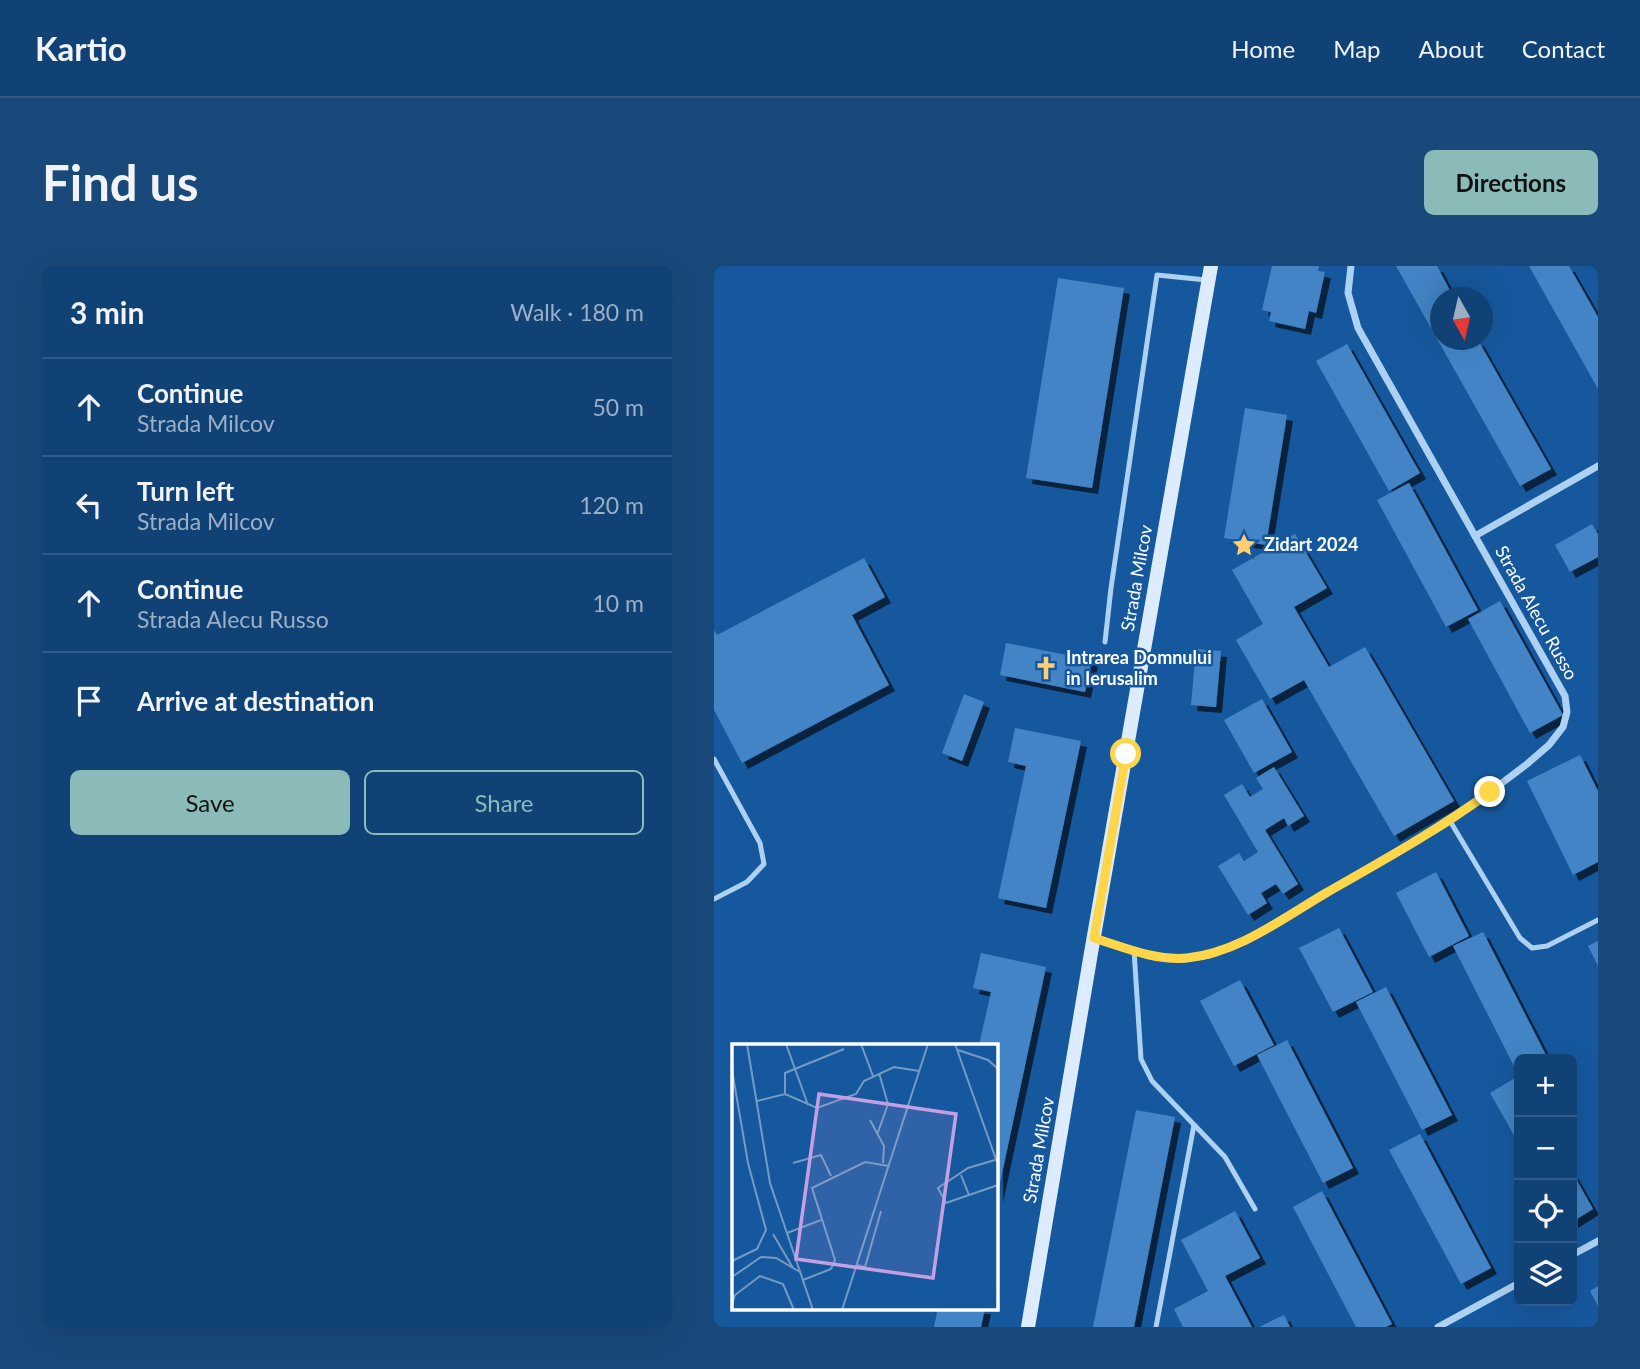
<!DOCTYPE html>
<meta charset="utf-8">
<style>
body{margin:0;font-family:Lato,sans-serif;background:#19497b;color:#f1f3f6}
.controls{position:absolute;right:21px;bottom:21px;display:grid;overflow:hidden;border-radius:10px;box-shadow:0 7px 28px #0002}
.controls button{width:63px;height:63px;display:grid;place-items:center;padding:0;border:0;border-bottom:2px solid #305b88;background:#104276;color:#f1f3f6;font:35px sans-serif}
.compass{position:absolute;left:716px;top:21px;width:63px;height:63px;border-radius:50%;background:#104276;box-shadow:0 7px 28px #0002;rotate:172deg}
.stop{position:absolute;width:21px;height:21px;margin:-16px;border:5px solid #ffd54a;border-radius:50%;background:#fff}
.stop.end{background:#ffd54a;border-color:#fff;box-shadow:0 2px 7px #0008}
.list{margin:0;padding:0;list-style:none}
h2{display:flex;justify-content:space-between;align-items:center;height:91px;margin:0;padding:0 28px;font-size:30px}
h2 small{font-size:23px;font-weight:400;color:#9cb0c5}
.list li{display:grid;grid-template-columns:46px 1fr auto;gap:21px;align-items:center;box-sizing:border-box;height:98px;padding:0 28px;border-top:2px solid #305b88}
.list b{display:block;font-size:26px;white-space:nowrap}
.list p{margin:0;font-size:23px;white-space:nowrap;color:#9cb0c5}
.list em{font-size:23px;font-style:normal;color:#9cb0c5}
.actions{display:flex;gap:14px;padding:21px 28px}
.actions a{flex:1;padding:16px 0;border:2px solid #8bbbb9;border-radius:10px;text-align:center;font-size:24px;color:#8bbbb9}
.actions .main{background:#8bbbb9;color:#111}
.icon{flex:none;width:38px;height:38px;fill:none;stroke:currentColor;stroke-width:2;stroke-linecap:round;stroke-linejoin:round}
.map{position:relative;flex:none;width:884px;height:1061px;overflow:hidden;border-radius:10px}
header{display:flex;align-items:center;gap:42px;box-sizing:border-box;height:98px;padding:0 35px;background:#104276;border-bottom:2px solid #305b88}
header strong{font-size:33px}
nav{display:flex;gap:38px;margin-inline-start:auto;font-size:24px}
.intro{display:flex;align-items:center;justify-content:space-between;box-sizing:border-box;height:168px;padding:0 42px}
h1{margin:0;font-size:49px}
.button{padding:18px 32px;border-radius:10px;background:#8bbbb9;color:#111;font-size:24px;font-weight:700}
main{display:flex;gap:42px;padding:0 42px}
aside{flex:1;background:#104276;border-radius:10px;box-shadow:0 7px 28px #0002}
.map>svg:first-child{display:block}
.building{fill:#4384c5;filter:url(#shadow)}
.lines{fill:none;stroke-linecap:round;stroke-linejoin:round}
.lane{stroke:#add1f3;stroke-width:5}
.street{stroke:#add1f3;stroke-width:7}
.secondary{stroke:#ddecfd;stroke-width:14}
.route{stroke:#ffd54a;stroke-width:9}
.labels{text-anchor:middle;stroke-width:5;stroke-linejoin:round;paint-order:stroke}
.poi-label{font-size:18px;font-weight:bold;fill:#fff;stroke:#16589d;text-anchor:start}
.street-label{font-size:18px;fill:#fff;stroke:#16589d}
.inset-road{fill:none;stroke:#739bc4;stroke-width:2}
.view{fill:#c4a0e2;fill-opacity:0.15;stroke:#c4a0e2;stroke-width:3.5}
.inset-edge{fill:none;stroke:#fff;stroke-width:3.5}
</style>
<header>
<strong>Kartio</strong>
<nav><a>Home</a><a>Map</a><a>About</a><a>Contact</a></nav>
</header>
<div class="intro"><h1>Find us</h1><a class="button">Directions</a></div>
<main>
<aside>
<h2>3 min<small>Walk · 180 m</small></h2>
<ul class="list">
<li><svg class="icon" aria-label="ahead" viewBox="0 0 24 24"><path d="M12 20V5M6 11l6-6 6 6"/></svg><div><b>Continue</b><p>Strada Milcov</p></div><em>50 m</em></li>
<li><svg class="icon" aria-label="left" viewBox="0 0 24 24"><path d="M17 20v-9H6M10 6l-5 5 5 5"/></svg><div><b>Turn left</b><p>Strada Milcov</p></div><em>120 m</em></li>
<li><svg class="icon" aria-label="ahead" viewBox="0 0 24 24"><path d="M12 20V5M6 11l6-6 6 6"/></svg><div><b>Continue</b><p>Strada Alecu Russo</p></div><em>10 m</em></li>
<li><svg class="icon" aria-label="arrive" viewBox="0 0 24 24"><path d="M6 21V4h12l-3 4 3 4H6"/></svg><div><b>Arrive at destination</b></div></li>
</ul>
<div class="actions"><a class="main">Save</a><a>Share</a></div>
</aside>
<div class="map">
<svg width="884" height="1061" viewBox="0 0 884 1061">
<defs>
<filter id="shadow"><feDropShadow dx="6" dy="6" stdDeviation="0" flood-color="#0009"/></filter>
</defs>
<rect width="100%" height="100%" fill="#16589d"/>
<g class="building">
<polygon points="558,0 605,0 604,5 611,6 602,47 595,45 591,63 555,55 557,46 548,44"/>
<polygon points="682,0 723,0 740,32 726,32 726,74 764,74 837,203 806,220"/>
<polygon points="815,0 855,0 884,51 884,123"/>
<polygon points="344,12 410,22 378,222 312,212"/>
<polygon points="633,78 706,207 675,225 602,95"/>
<polygon points="531,142 573,149 552,279 510,272"/>
<polygon points="695,217 764,344 732,361 663,234"/>
<polygon points="878,258 884,268 884,291 856,306 841,279"/>
<polygon points="581,268 613,322 580,341 615,401 651,381 740,535 680,570 590,414 556,433 522,374 549,358 518,304"/>
<polygon points="150,292 171,331 138,349 175,419 28,497 0,444 0,364 3,369"/>
<polygon points="786,335 849,449 816,467 754,353"/>
<polygon points="292,377 378,394 371,426 286,409"/>
<polygon points="482,383 507,385 502,441 477,439"/>
<polygon points="250,428 270,436 248,495 228,487"/>
<polygon points="548,433 578,486 540,507 510,454"/>
<polygon points="301,462 367,475 332,642 284,632 312,500 294,496"/>
<polygon points="866,489 884,525 884,596 859,609 813,515"/>
<polygon points="560,501 590,550 574,560 570,552 551,564 584,618 569,628 562,618 547,627 553,637 534,649 504,600 525,587 530,595 544,586 510,529 528,518 536,531 549,523 542,512"/>
<polygon points="722,606 755,670 715,691 682,627"/>
<polygon points="625,662 659,726 619,746 585,682"/>
<polygon points="769,666 834,793 805,793 805,810 739,680"/>
<polygon points="884,675 884,700 874,680"/>
<polygon points="267,687 332,701 283,931 282,779 265,779 277,726 259,722"/>
<polygon points="526,714 560,779 520,800 486,735"/>
<polygon points="672,721 738,849 708,864 642,736"/>
<polygon points="573,774 639,902 609,917 543,789"/>
<polygon points="803,811 805,815 805,878 776,827"/>
<polygon points="422,844 461,851 420,1061 379,1061"/>
<polygon points="706,868 777,1002 747,1018 675,884"/>
<polygon points="858,906 879,943 858,956"/>
<polygon points="608,925 678,1058 672,1061 642,1061 579,941"/>
<polygon points="521,945 546,992 511,1010 538,1061 469,1061 460,1043 494,1025 467,974"/>
<polygon points="884,1020 884,1040 876,1025"/>
<polygon points="224,1042 271,1042 267,1061 220,1061"/>
<polygon points="570,1049 576,1061 545,1061"/>
</g>
<g class="lines">
<g class="lane">
<polyline points="391,376 397,322 443,9 492,14"/>
<polyline points="0,493 46,577 50,598 33,616 0,633"/>
<polyline points="736,555 806,672 818,682 833,680 884,654"/>
<polyline points="420,684 427,793 438,815 511,891 541,943"/>
<polyline points="442,1061 480,859"/>
</g>
<g class="street">
<polyline points="761,270 884,200"/>
<polyline points="380,672 442,691 470,693 495,689 534,673 736,555 776,526 813,498 835,479 849,461 853,446 851,430 644,62 634,27 637,0"/>
<polyline points="858,989 884,975"/>
<polyline points="724,1061 805,1017"/>
</g>
<polyline class="secondary" points="314,1061 377,687 497,0"/>
</g>
<g class="lines">
<path class="route" d="M412,488l-32,184c29,9 61,23 93,20 51,-5 96,-40 139,-65 56,-32 112,-63 164,-101"/>
</g>
<defs>
<g id="sight-bare" transform="scale(1.89)"><path d="M0-6L1.8-2.2L6-1.7L2.9 1.2L3.7 5.4L0 3.3L-3.7 5.4L-2.9 1.2L-6-1.7L-1.8-2.2Z" fill="#ffce6f" stroke="#16589d" stroke-width="2.5" paint-order="stroke"/></g>
<g id="church-bare" transform="scale(1.89)"><path d="M-1.2-6h2.4v3.5h3.3v2.4h-3.3V6h-2.4V-.1h-3.3v-2.4h3.3Z" fill="#ffce6f" stroke="#16589d" stroke-width="2.5" paint-order="stroke"/></g>
</defs>
<g fill-rule="evenodd">
<use href="#sight-bare" x="530" y="279"/>
<use href="#church-bare" x="332" y="402"/>
</g>
<g class="labels">
<g class="poi-label">
<text x="550" y="285">Zidart 2024</text>
<text x="352" y="398">Intrarea Domnului<tspan x="352" dy="21">in Ierusalim</tspan></text>
</g>
<g class="street-label">
<text transform="translate(423 312) rotate(-80)" y="6">Strada Milcov</text>
<text transform="translate(822 347) rotate(61)" y="6">Strada Alecu Russo</text>
<text transform="translate(325 884) rotate(-80)" y="6">Strada Milcov</text>
</g>
</g>
<g transform="translate(18 778)">
<rect width="266" height="266" fill="#16589d"/>
<path class="inset-road" d="M15,0l23,139 43,127M54,0l22,61M129,0l12,32M223,0l43,121M226,6l30,10 10,9M0,26l16,93 18,67 -9,19 -25,12M53,50v-21l59,-24M25,57l28,-7 32,14 39,-14 8,-13 30,-14 25,4M138,76l14,26 -1,17M145,91l11,-31 -9,-31M263,116l-27,8 -30,20 8,15 52,-18M61,119l28,-8 10,21M229,131l8,20M266,181v59M55,189l34,-13M41,190l20,34M125,221l8,2 16,-56M0,233l29,-20 15,1 24,14M71,236l28,-11 4,-9 -23,-72 53,-26 24,4M0,260l3,-9 25,-19 23,8 11,26M110,266l86,-266"/>
<path class="view" d="M87,50l137,20 -23,164 -137,-19z"/>
<rect width="266" height="266" class="inset-edge"/>
</g>
</svg>
<div class="controls">
<button>+</button>
<button>−</button>
<button><svg class="icon" aria-label="locate" viewBox="0 0 24 24"><circle cx="12" cy="12" r="6"/><path d="M12 2v4M12 18v4M2 12h4M18 12h4"/></svg></button>
<button><svg class="icon" aria-label="layers" viewBox="0 0 24 24"><path d="M12 4l9 5-9 5-9-5zM3 14l9 5 9-5"/></svg></button>
</div>
<svg class="compass" viewBox="-18 -18 36 36"><path d="M0-13l5 13h-10z" fill="#e53935"/><path d="M0 13l5-13h-10z" fill="#9cb0c5"/></svg>
<div class="stop" style="left:412px;top:488px"></div>
<div class="stop end" style="left:776px;top:526px"></div>
</div>
</main>
